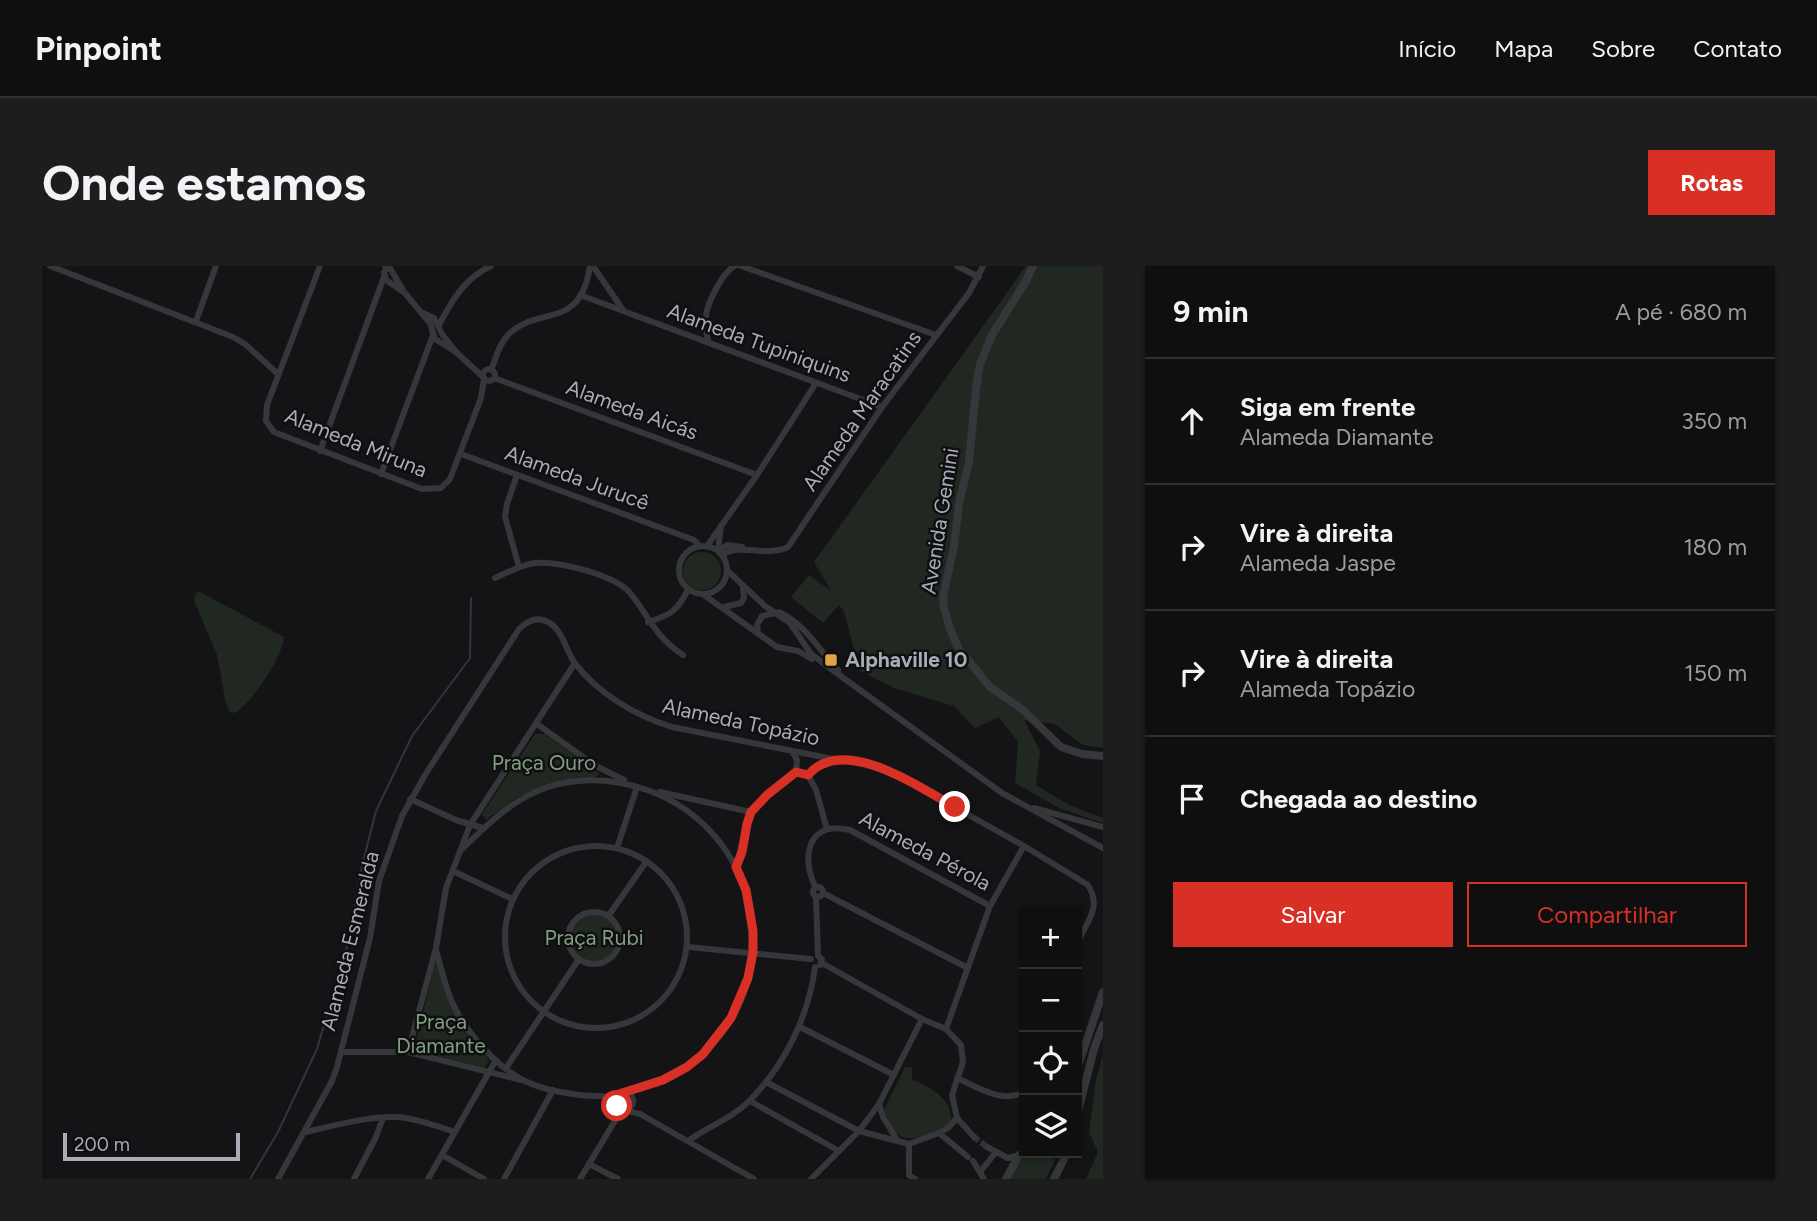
<!DOCTYPE html>
<html lang="pt">
<meta charset="utf-8">
<style>
body{margin:0;font-family:Figtree,sans-serif;background:#1d1d1e;color:#f1f3f6}
.controls{position:absolute;right:21px;bottom:21px;display:grid;overflow:hidden;border-radius:0px;box-shadow:0 2px 5px #0004}
.controls button{width:63px;height:63px;display:grid;place-items:center;padding:0;border:0;border-bottom:2px solid #2f2f30;background:#0f0f10;color:#f1f3f6;font:35px sans-serif}
.scale{position:absolute;left:21px;bottom:18px;width:177px;box-sizing:border-box;padding-left:7px;border:4px solid #a7acb5;border-top:0;font-size:19px;line-height:24px;white-space:nowrap;color:#a7acb5;-webkit-text-stroke:5px #0f0f11;paint-order:stroke}
.stop{position:absolute;width:21px;height:21px;margin:-16px;border:5px solid #d93025;border-radius:50%;background:#fff}
.stop.end{background:#d93025;border-color:#fff;box-shadow:0 2px 7px #0008}
.list{margin:0;padding:0;list-style:none}
h2{display:flex;justify-content:space-between;align-items:center;height:91px;margin:0;padding:0 28px;font-size:30px}
h2 small{font-size:23px;font-weight:400;color:#9b9c9f}
.list li{display:grid;grid-template-columns:46px 1fr auto;gap:21px;align-items:center;box-sizing:border-box;height:126px;padding:0 28px;border-top:2px solid #2f2f30}
.list b{display:block;font-size:26px;white-space:nowrap}
.list p{margin:0;font-size:23px;white-space:nowrap;color:#9b9c9f}
.list em{font-size:23px;font-style:normal;color:#9b9c9f}
.actions{display:flex;gap:14px;padding:21px 28px}
.actions a{flex:1;padding:16px 0;border:2px solid #d93025;border-radius:0px;text-align:center;font-size:24px;color:#d93025}
.actions .main{background:#d93025;color:#fff}
.icon{flex:none;width:38px;height:38px;fill:none;stroke:currentColor;stroke-width:2;stroke-linecap:round;stroke-linejoin:round}
.map{position:relative;flex:none;width:1061px;height:913px;overflow:hidden;border-radius:0px}
header{display:flex;align-items:center;gap:42px;box-sizing:border-box;height:98px;padding:0 35px;background:#0f0f10;border-bottom:2px solid #2f2f30}
header strong{font-size:33px}
nav{display:flex;gap:38px;margin-inline-start:auto;font-size:24px}
.intro{display:flex;align-items:center;justify-content:space-between;box-sizing:border-box;height:168px;padding:0 42px}
h1{margin:0;font-size:49px}
.button{padding:18px 32px;border-radius:0px;background:#d93025;color:#fff;font-size:24px;font-weight:700}
main{display:flex;gap:42px;padding:0 42px}
aside{flex:1;background:#0f0f10;border-radius:0px;box-shadow:0 2px 5px #0004}
.map>svg:first-child{display:block}
.green{fill:#212821}
.lines{fill:none;stroke-linecap:round;stroke-linejoin:round}
.stream{stroke:#2f373d;stroke-width:2}
.minor-tunnel{stroke:#313236;stroke-width:6;stroke-dasharray:6 3;stroke-linecap:butt}
.minor{stroke:#36373a;stroke-width:6}
.tertiary{stroke:#36373a;stroke-width:8}
.route{stroke:#d93025;stroke-width:9}
.poi-dot{fill:#e0a442;stroke:#0f0f11;stroke-width:2.5}
.labels{text-anchor:middle;stroke-width:5;stroke-linejoin:round;paint-order:stroke}
.street-label{font-size:21px;fill:#a7acb5;stroke:#0f0f11}
.poi-label{font-size:21px;font-weight:bold;fill:#a7acb5;stroke:#0f0f11;text-anchor:start}
.park-label{font-size:21px;fill:#809e81;stroke:#0f0f11}
</style>
<header>
<strong>Pinpoint</strong>
<nav><a>Início</a><a>Mapa</a><a>Sobre</a><a>Contato</a></nav>
</header>
<div class="intro"><h1>Onde estamos</h1><a class="button">Rotas</a></div>
<main>
<div class="map">
<svg width="1061" height="913" viewBox="0 0 1061 913">
<rect width="100%" height="100%" fill="#141416"/>
<g class="green">
<polygon points="984,0 1061,0 1061,482 1041,479 1013,458 982,454 998,485 994,519 1027,539 1061,552 1061,557 1017,542 973,517 976,476 957,451 933,462 912,440 855,423 818,405 802,346 797,339 781,357 749,331 767,309 789,325 772,296"/>
<circle cx="660" cy="305" r="19"/>
<path d="M158,326l84,45c-1,19 -32,66 -49,76l-5,-1 -4,-8 -9,-49 -23,-54 2,-8z"/>
<polygon points="493,468 503,468 558,508 552,512 497,522 474,532 444,554 440,548"/>
<circle cx="552" cy="672" r="25"/>
<path d="M394,693c13,45 21,66 53,101l-4,8 -65,-17 -4,-9z"/>
<polygon points="1061,788 1061,913 1044,913 1056,886 1047,866 1054,814"/>
<path d="M863,801h7v13c19,7 41,19 39,42 -5,7 -12,8 -20,11 -29,11 -36,5 -47,-23z"/>
<polygon points="992,887 1011,888 1013,894 1004,913 967,913 980,892"/>
</g>
<g class="lines">
<polyline class="stream" points="208,913 236,866 275,783 306,677 321,596 334,545 370,470 428,392 429,332"/>
<polyline class="minor-tunnel" points="932,871 945,881"/>
<g class="minor">
<polyline points="8,0 191,71 203,78 236,108"/>
<polyline points="278,0 225,139 224,155 232,166 380,223 399,222 408,213 439,132 442,113"/>
<polyline points="343,0 348,2 362,26 388,57 393,73 414,86"/>
<polyline points="551,0 581,44"/>
<polyline points="699,0 894,69"/>
<polyline points="915,0 937,11"/>
<polyline points="346,1 342,6 344,14 360,25"/>
<polyline points="538,29 840,141"/>
<polyline points="381,47 392,52 400,68 414,86 441,111"/>
<polyline points="154,55 174,0"/>
<path d="M397,59c13,-25 26,-47 52,-59"/>
<path d="M667,77c-3,-9 -5,-18 -3,-28 2,-13 17,-44 29,-49"/>
<circle cx="447" cy="109" r="6"/>
<path d="M449,104c5,-12 8,-26 17,-35 31,-31 72,-3 82,-69"/>
<polyline points="452,112 715,209"/>
<polyline points="278,185 342,11"/>
<polyline points="419,188 652,274 658,280"/>
<polyline points="339,208 391,69"/>
<polyline points="475,209 465,238 463,251 477,301"/>
<circle cx="661" cy="304" r="24"/>
<polyline points="665,280 715,209 774,117"/>
<polyline points="676,284 679,259"/>
<polyline points="677,285 685,279 700,281"/>
<path d="M681,289c17,-13 41,3 65,-8l94,-140 87,-114 14,-27"/>
<polyline points="686,305 723,340 748,357 769,388 807,416 960,527 1061,582"/>
<path d="M453,312c13,-6 26,-13 40,-15 24,-2 81,12 96,31 20,26 23,41 52,61"/>
<polyline points="662,329 735,381 756,385 770,393"/>
<polyline points="682,341 699,337 702,332 701,321"/>
<path d="M737,346c25,11 41,39 59,58"/>
<path d="M606,356c23,-7 29,-11 40,-32"/>
<polyline points="716,367 715,359 720,350 733,347"/>
<polyline points="495,458 552,499 582,514"/>
<polyline points="750,485 755,494 754,506"/>
<polyline points="766,509 774,524 785,563"/>
<polyline points="618,526 709,546"/>
<polyline points="368,533 414,554 441,562"/>
<polyline points="992,542 1061,561"/>
<circle cx="554" cy="671" r="91"/>
<polyline points="575,582 595,521"/>
<path d="M420,583c26,-25 50,-50 86,-62 32,-10 67,-8 99,3 111,39 144,183 56,264 -22,21 -49,27 -76,39"/>
<polyline points="694,601 709,546 733,521 754,506 766,509 779,497 790,494"/>
<polyline points="411,605 470,633"/>
<circle cx="776" cy="626" r="5"/>
<path d="M774,622c-16,-31 -8,-68 34,-58l140,76"/>
<polyline points="781,627 924,701"/>
<polyline points="774,631 776,690 780,693 778,699"/>
<circle cx="552" cy="672" r="26"/>
<polyline points="567,649 604,596"/>
<polyline points="646,681 769,693"/>
<path d="M394,684c5,17 9,36 16,52 13,29 44,65 73,79 14,7 33,11 48,13 14,3 29,1 43,4"/>
<polyline points="758,761 852,809"/>
<polyline points="904,763 948,640 982,580"/>
<polyline points="299,786 366,786 479,814"/>
<polyline points="366,786 394,682 404,622 428,559 533,397"/>
<polyline points="464,802 537,693"/>
<path d="M915,812c20,9 44,25 65,15l2,-6"/>
<polyline points="724,816 817,865 867,878 897,867 906,862 915,852 910,829 921,796 919,779 904,763 880,753 780,697"/>
<circle cx="582" cy="835" r="9"/>
<polyline points="708,835 797,885"/>
<polyline points="837,838 841,851 855,874"/>
<polyline points="582,844 598,848 712,913"/>
<polyline points="915,852 932,871"/>
<path d="M263,866c29,-6 61,-16 92,-15 19,1 39,9 58,15"/>
<polyline points="897,867 926,891"/>
<path d="M646,875c19,-14 45,-23 62,-41 35,-35 59,-85 65,-133"/>
<polyline points="867,878 867,909 873,913"/>
<polyline points="945,881 966,892 977,889"/>
<polyline points="400,889 442,913"/>
<polyline points="931,895 942,913"/>
<polyline points="547,898 576,913"/>
<polyline points="938,906 954,886"/>
<path d="M236,913l54,-98 5,-14 33,-129 9,-57 23,-65 23,-41 94,-146c8,-8 18,-13 29,-7 14,7 18,28 26,40 23,31 62,54 98,65l161,32 46,6 145,81 64,39c15,24 -3,38 -11,59"/>
<polyline points="312,913 334,871 341,852"/>
<polyline points="386,913 454,794"/>
<polyline points="462,913 511,824"/>
<polyline points="538,913 580,843"/>
<polyline points="769,913 817,865 837,838 880,753"/>
</g>
<g class="tertiary">
<polyline points="991,0 984,15 950,69 938,98 934,123 927,196 917,237 912,280 901,331 902,342 908,363 917,383 948,421 980,443 1019,481 1040,488 1061,490"/>
<polyline points="1035,803 1061,726"/>
<polyline points="1035,849 1052,783 1061,759"/>
<polyline points="964,913 977,889 983,887"/>
<polyline points="1012,913 1025,887"/>
</g>
</g>
<g class="lines">
<path class="route" d="M575,840l-2,-5 4,-7 44,-14 24,-13 16,-13 28,-36 17,-40 5,-26v-21l-7,-41 -10,-23 6,-15 5,-28 4,-12 16,-17 29,-23 12,3c35,-41 111,12 147,32"/>
</g>
<rect class="poi-dot" x="782" y="387" width="14" height="14" rx="3.5"/>
<g class="labels">
<g class="street-label">
<text transform="translate(717 77) rotate(20)" y="7">Alameda Tupiniquins</text>
<text transform="translate(590 144) rotate(20)" y="7">Alameda Aicás</text>
<text transform="translate(820 145) rotate(-55)" y="7">Alameda Maracatins</text>
<text transform="translate(314 177) rotate(22)" y="7">Alameda Miruna</text>
<text transform="translate(535 212) rotate(20)" y="7">Alameda Jurucê</text>
<text transform="translate(898 255) rotate(-81)" y="7">Avenida Gemini</text>
<text transform="translate(699 456) rotate(12)" y="7">Alameda Topázio</text>
<text transform="translate(883 585) rotate(28)" y="7">Alameda Pérola</text>
<text transform="translate(308 675) rotate(-76)" y="7">Alameda Esmeralda</text>
</g>
<g class="poi-label">
<text x="803" y="401">Alphaville 10</text>
</g>
<g class="park-label">
<text x="502" y="504">Praça Ouro</text>
<text x="552" y="679">Praça Rubi</text>
<text x="399" y="763">Praça<tspan x="399" dy="24">Diamante</tspan></text>
</g>
</g>
</svg>
<div class="controls">
<button>+</button>
<button>−</button>
<button><svg class="icon" aria-label="locate" viewBox="0 0 24 24"><circle cx="12" cy="12" r="6"/><path d="M12 2v4M12 18v4M2 12h4M18 12h4"/></svg></button>
<button><svg class="icon" aria-label="layers" viewBox="0 0 24 24"><path d="M12 4l9 5-9 5-9-5zM3 14l9 5 9-5"/></svg></button>
</div>
<div class="scale">200 m</div>
<div class="stop" style="left:575px;top:840px"></div>
<div class="stop end" style="left:913px;top:541px"></div>
</div>
<aside>
<h2>9 min<small>A pé · 680 m</small></h2>
<ul class="list">
<li><svg class="icon" aria-label="ahead" viewBox="0 0 24 24"><path d="M12 20V5M6 11l6-6 6 6"/></svg><div><b>Siga em frente</b><p>Alameda Diamante</p></div><em>350 m</em></li>
<li><svg class="icon" aria-label="right" viewBox="0 0 24 24"><path d="M7 20v-9h11M14 6l5 5-5 5"/></svg><div><b>Vire à direita</b><p>Alameda Jaspe</p></div><em>180 m</em></li>
<li><svg class="icon" aria-label="right" viewBox="0 0 24 24"><path d="M7 20v-9h11M14 6l5 5-5 5"/></svg><div><b>Vire à direita</b><p>Alameda Topázio</p></div><em>150 m</em></li>
<li><svg class="icon" aria-label="arrive" viewBox="0 0 24 24"><path d="M6 21V4h12l-3 4 3 4H6"/></svg><div><b>Chegada ao destino</b></div></li>
</ul>
<div class="actions"><a class="main">Salvar</a><a>Compartilhar</a></div>
</aside>
</main>
